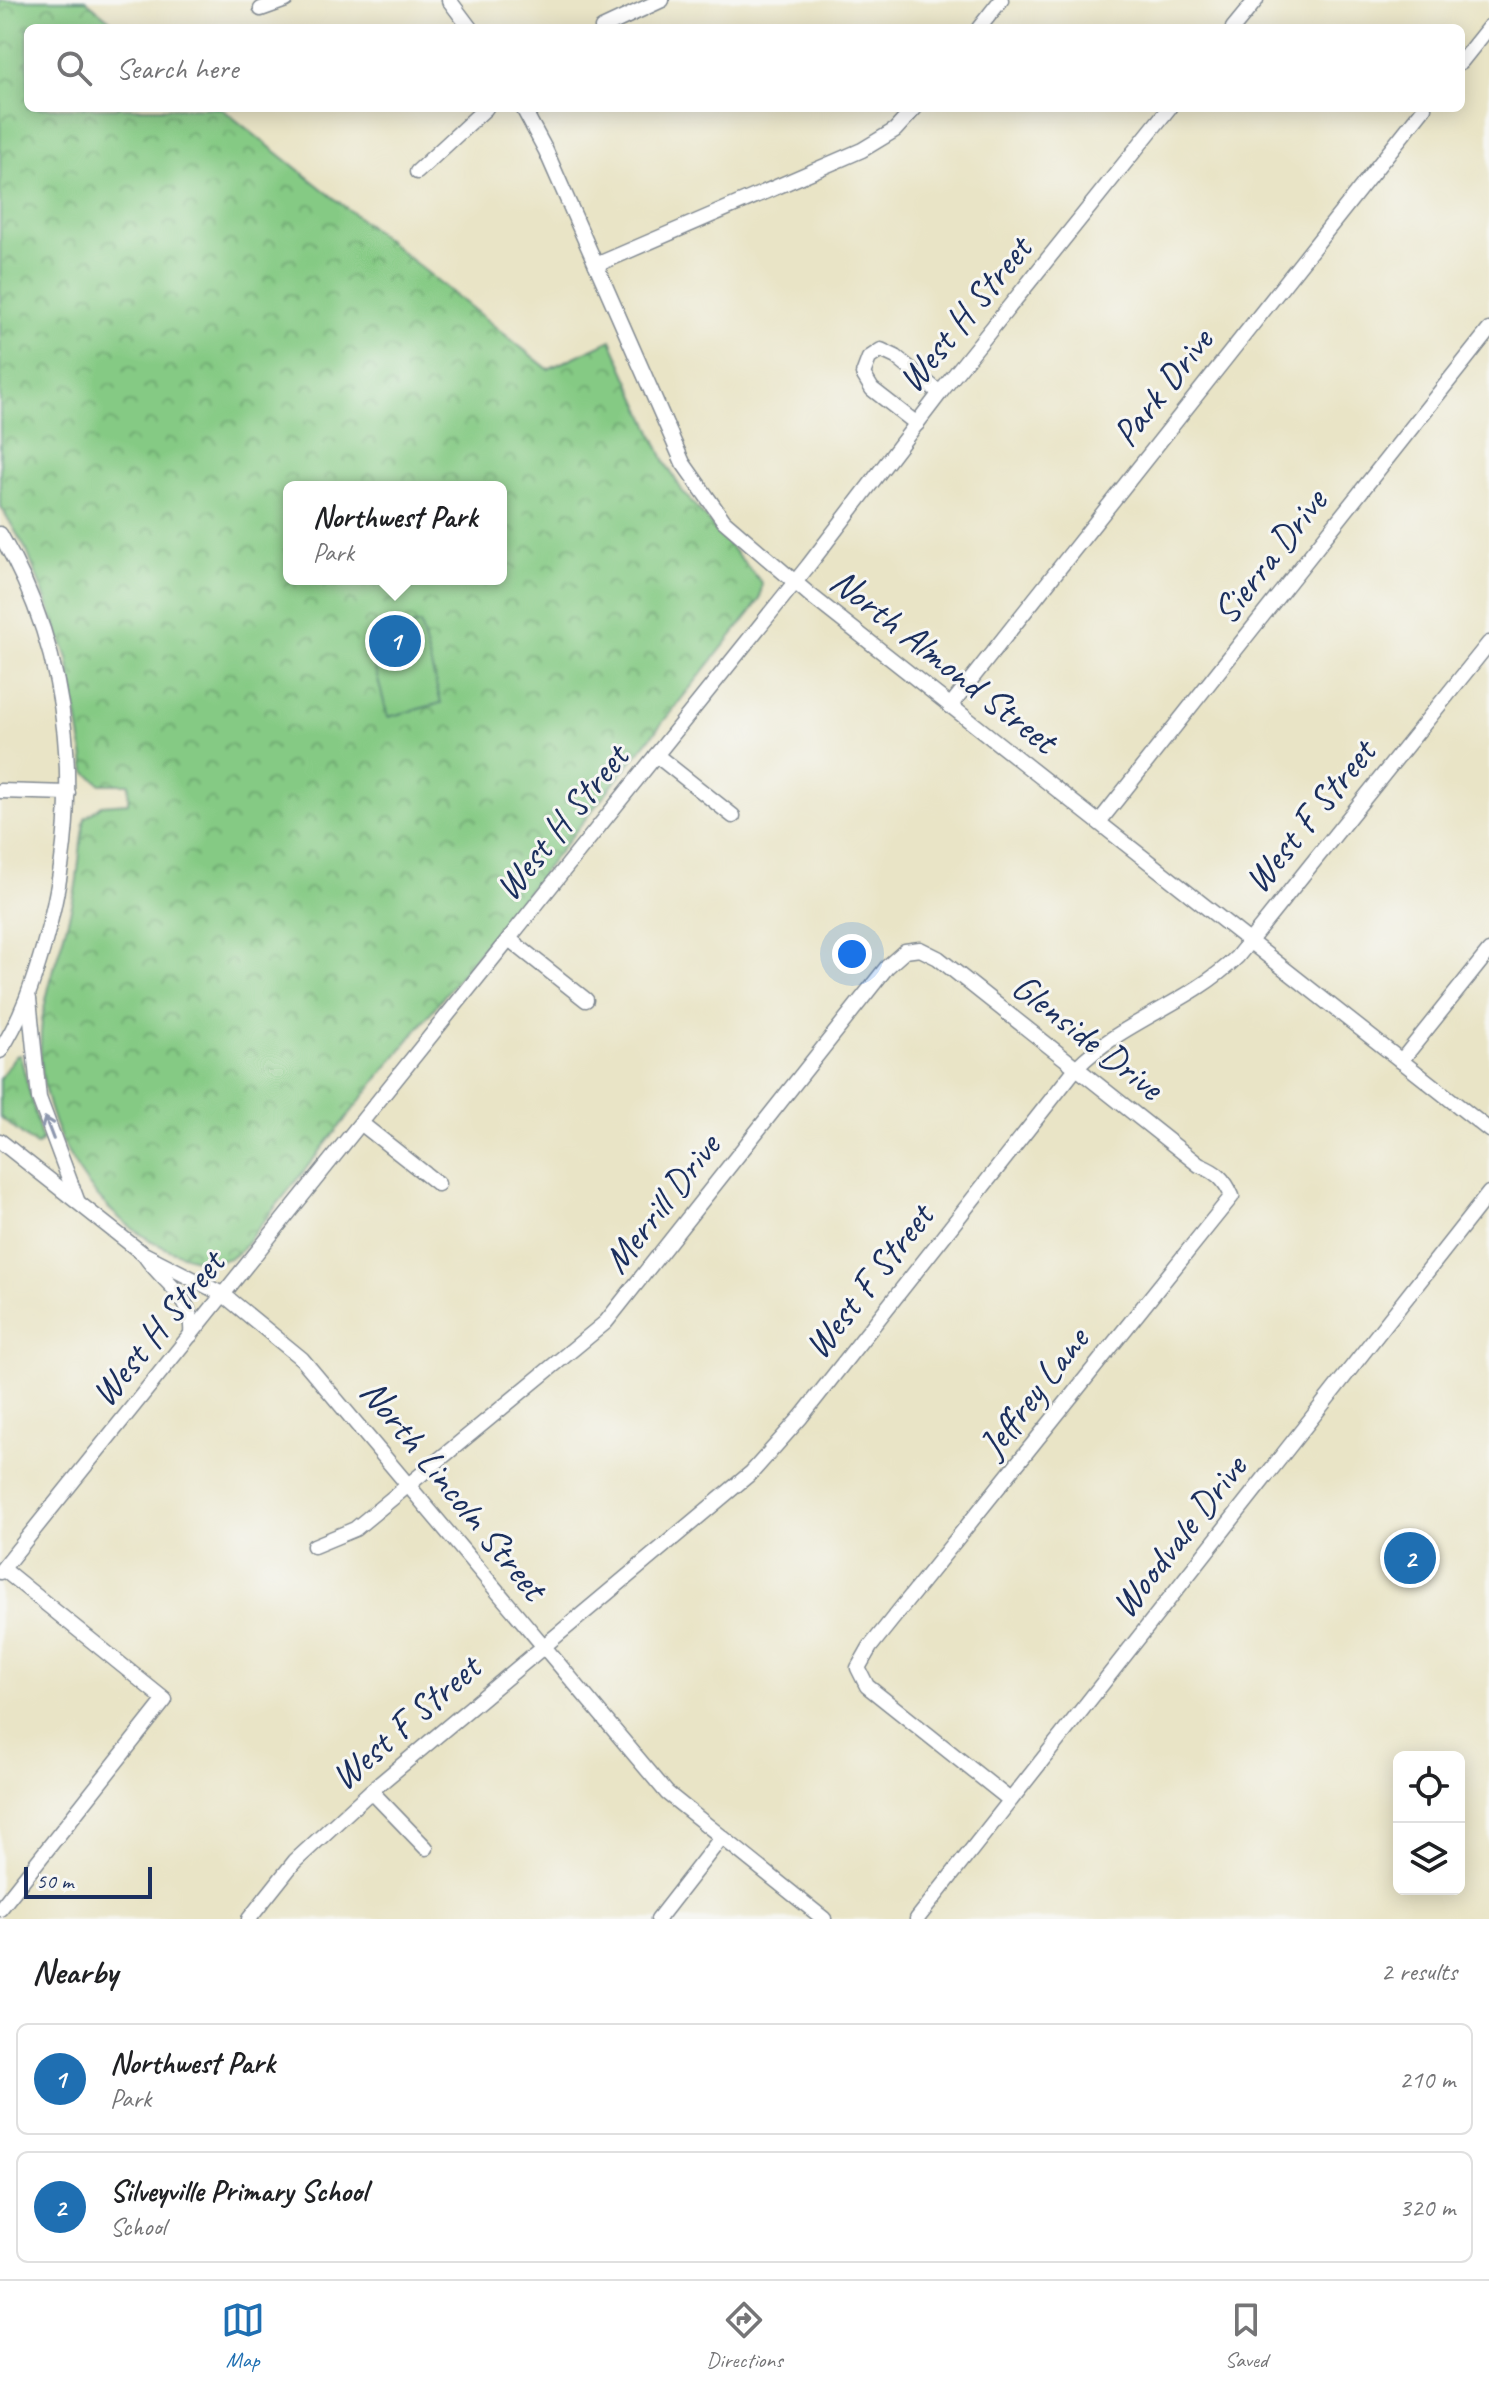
<!DOCTYPE html>
<style>
body{margin:0;font-family:Caveat,sans-serif;background:#f2f2f2;color:#202124}
.controls{position:absolute;right:24px;bottom:24px;display:grid;overflow:hidden;border-radius:12px;box-shadow:0 4px 20px #0003}
.controls button{width:72px;height:72px;display:grid;place-items:center;padding:0;border:0;border-bottom:2px solid #e0e0e0;background:#fff;color:#202124;font:40px sans-serif}
.scale{position:absolute;left:24px;bottom:20px;width:128px;box-sizing:border-box;padding-left:8px;border:4px solid #1b2f5e;border-top:0;font-size:22px;line-height:28px;white-space:nowrap;color:#1b2f5e;-webkit-text-stroke:6px #f6f6f2;paint-order:stroke}
.you{position:absolute;left:852px;top:954px;width:28px;height:28px;margin:-20px;border:6px solid #fff;border-radius:50%;background:#1a73e8;box-shadow:0 0 0 12px #1a73e833}
.badge{display:grid;place-items:center;width:52px;height:52px;border-radius:50%;background:#1f6fb2;color:#fff;font-size:26px;font-weight:700}
.pin{position:absolute;translate:-50% -50%;border:4px solid #fff;box-shadow:0 2px 8px #0006}
.popup{position:absolute;left:283px;top:481px;width:224px;height:104px;box-sizing:border-box;display:grid;place-content:center;border-radius:12px;background:#fff;filter:drop-shadow(0 2px 6px #0005);font-size:26px;white-space:nowrap;color:#757577}
.popup b{font-size:30px;color:#202124}
.popup::after{content:'';position:absolute;left:50%;top:100%;margin-left:-16px;border:16px solid transparent;border-top-color:#fff}
.list{margin:0;padding:0;list-style:none}
h2{display:flex;justify-content:space-between;align-items:center;height:104px;margin:0;padding:0 32px;font-size:34px}
h2 small{font-size:26px;font-weight:400;color:#757577}
.list li{display:grid;grid-template-columns:52px 1fr auto;gap:24px;align-items:center;box-sizing:border-box;height:112px;margin:0 16px 16px;padding:0 16px;border:2px solid #e0e0e0;border-radius:12px}
.list b{display:block;font-size:30px;white-space:nowrap}
.list p{margin:0;font-size:26px;white-space:nowrap;color:#757577}
.list em{font-size:26px;font-style:normal;color:#757577}
.icon{flex:none;width:44px;height:44px;fill:none;stroke:currentColor;stroke-width:2;stroke-linecap:round;stroke-linejoin:round}
.map{position:relative;flex:none;width:1489px;height:1919px;overflow:hidden}
.search{position:absolute;background:#fff;box-shadow:0 4px 20px #0003;left:24px;right:24px;top:24px;height:88px;display:flex;align-items:center;gap:20px;box-sizing:border-box;padding:0 28px;border-radius:12px;color:#757577;font-size:30px}
.sheet{height:360px;background:#fff}
nav{display:flex;justify-content:space-around;align-items:center;box-sizing:border-box;height:112px;border-top:2px solid #e0e0e0;background:#fff;font-size:22px;color:#757577}
nav a{display:grid;justify-items:center;gap:4px}
nav .on{color:#1f6fb2}
.map>svg:first-child{display:block}
.park{fill:url(#park-crowns);stroke:#507c71;stroke-width:2;fill-rule:evenodd}
.pitch{fill:#85ca84;stroke:#507c71;stroke-width:2}
.lines{fill:none;stroke-linecap:round;stroke-linejoin:round}
.street-casing{stroke:#828a92;stroke-width:17}
.street{stroke:#fff;stroke-width:14}
.oneway{stroke:#8d97ae}
.labels{text-anchor:middle;stroke-width:6;stroke-linejoin:round;paint-order:stroke}
.street-label{font-size:38px;fill:#1b2f5e;stroke:#f6f6f2}
</style>
<div class="map">
<svg width="1489" height="1919" viewBox="0 0 1489 1919">
<defs>
<pattern id="park-crowns" width="20" height="18" patternUnits="userSpaceOnUse" patternTransform="scale(2)"><rect width="20" height="18" fill="#85ca84"/><path d="M2 6a3 3 0 1 1 6 0M12 15a3 3 0 1 1 6 0" fill="none" stroke="#6ca46f"/></pattern>
</defs>
<rect width="100%" height="100%" fill="#f6f6f2"/>
<filter id="ink" filterUnits="userSpaceOnUse"><feTurbulence type="fractalNoise" baseFrequency=".0125" numOctaves="2"/><feDisplacementMap in="SourceGraphic" scale="16" xChannelSelector="R" yChannelSelector="G"/><feConvolveMatrix kernelMatrix="1 2 1 2 8 2 1 2 1" color-interpolation-filters="sRGB"/></filter>
<filter id="wash" filterUnits="userSpaceOnUse"><feTurbulence type="fractalNoise" baseFrequency=".006" numOctaves="4" result="noise"/><feDisplacementMap in="SourceGraphic" scale="32" xChannelSelector="R" yChannelSelector="G"/><feGaussianBlur stdDeviation="1.8" result="paint"/><feColorMatrix in="noise" values="0 0 0 0 0 0 0 0 0 0 0 0 0 0 0 0 0 1.4 0 .05"/><feComposite in="paint" operator="in"/></filter>
<g filter="url(#wash)">
<rect width="100%" height="100%" fill="#e9e4c6"/>
<g class="park">
<path d="M0,0h85l35,28h-92v80h193l327,261 63,-29 55,124 17,28 79,91 -2,16 -10,14 -510,638c-19,19 -53,7 -75,-3 -83,-39 -134,-137 -123,-227 6,-43 23,-83 32,-125 6,-26 5,-53 11,-78l17,-13 26,-2 1,-19h-28l-15,-12 -18,-114 -41,-107 -27,-46zM289,487h212v92h-212z"/>
<polygon points="20,1055 42,1141 36,1146 0,1117 0,1079 15,1056"/>
</g>
<polygon class="pitch" points="420,624 441,703 388,717 367,639"/>
</g>
<g filter="url(#ink)">
<g class="lines">
<g class="street-casing">
<g id="street">
<polyline points="449,0 470,28"/>
<polyline points="261,9 286,0"/>
<polyline points="602,28 662,0"/>
<polyline points="979,28 1001,0"/>
<polyline points="1233,28 1256,0"/>
<polyline points="1461,62 1489,27"/>
<polyline points="523,108 546,151 683,463 724,521 810,595 1489,1130"/>
<polyline points="417,172 486,108"/>
<polyline points="596,265 862,150 895,130 915,108"/>
<polyline points="917,424 872,389 863,374 869,358 881,350 896,357 940,393"/>
<path d="M0,534c74,126 84,271 44,411 -11,38 -22,72 -44,106"/>
<polyline points="950,706 1424,108"/>
<polyline points="656,755 733,816"/>
<polyline points="0,791 68,793"/>
<polyline points="1099,822 1489,330"/>
<polyline points="509,939 586,1000"/>
<polyline points="29,999 39,1098 77,1200"/>
<polyline points="1401,1061 1489,951"/>
<polyline points="362,1124 438,1184"/>
<polyline points="0,1141 142,1253 224,1295 302,1359 667,1793 824,1919"/>
<path d="M145,1256c21,31 49,38 46,79"/>
<path d="M314,1546l41,-17 251,-207 281,-355 18,-16 15,-2 18,9 261,207c17,7 25,13 33,31l-362,451 -12,21 9,18 143,114"/>
<polyline points="0,1572 808,566 940,393 1169,108"/>
<polyline points="371,1791 426,1848"/>
<polyline points="0,1909 165,1700 3,1569"/>
<path d="M249,1919l46,-58 76,-70 381,-319 49,-55 276,-350c47,-47 112,-63 160,-110l252,-314"/>
<polyline points="658,1919 721,1838"/>
<polyline points="917,1919 1489,1193"/>
</g>
</g>
<use href="#street" class="street"/>
</g>
<defs><path id="oneway-shaft" d="M-6 0H5M1.5-3L5.5 0L1.5 3" fill="none" stroke-width="1.6" stroke-linecap="round" stroke-linejoin="round" transform="scale(2)"/></defs>
<use class="oneway" href="#oneway-shaft" transform="translate(49 1128) rotate(-111)"/>
</g>
<g class="labels">
<g class="street-label">
<text transform="translate(964 314) rotate(-51)" y="13">West H Street</text>
<text transform="translate(1162 387) rotate(-52)" y="13">Park Drive</text>
<text transform="translate(1269 556) rotate(-52)" y="13">Sierra Drive</text>
<text transform="translate(944 660) rotate(38)" y="13">North Almond Street</text>
<text transform="translate(1309 816) rotate(-51)" y="13">West F Street</text>
<text transform="translate(561 822) rotate(-51)" y="13">West H Street</text>
<text transform="translate(1088 1036) rotate(38)" y="13">Glenside Drive</text>
<text transform="translate(661 1203) rotate(-52)" y="13">Merrill Drive</text>
<text transform="translate(868 1281) rotate(-52)" y="13">West F Street</text>
<text transform="translate(157 1328) rotate(-51)" y="13">West H Street</text>
<text transform="translate(1033 1392) rotate(-52)" y="13">Jeffrey Lane</text>
<text transform="translate(454 1489) rotate(51)" y="13">North Lincoln Street</text>
<text transform="translate(1178 1536) rotate(-52)" y="13">Woodvale Drive</text>
<text transform="translate(405 1722) rotate(-41)" y="13">West F Street</text>
</g>
</g>
</svg>
<div class="controls">
<button><svg class="icon" aria-label="locate" viewBox="0 0 24 24"><circle cx="12" cy="12" r="6"/><path d="M12 2v4M12 18v4M2 12h4M18 12h4"/></svg></button>
<button><svg class="icon" aria-label="layers" viewBox="0 0 24 24"><path d="M12 4l9 5-9 5-9-5zM3 14l9 5 9-5"/></svg></button>
</div>
<div class="scale">50 m</div>
<div class="you"></div>
<div class="pin badge" style="left:395px;top:641px">1</div>
<div class="popup"><b>Northwest Park</b>Park</div>
<div class="pin badge" style="left:1410px;top:1558px">2</div>
<div class="search"><svg class="icon" aria-label="search" viewBox="0 0 24 24"><circle cx="10" cy="10" r="6"/><path d="M15 15l6 6"/></svg>Search here</div>
</div>
<section class="sheet">
<h2>Nearby<small>2 results</small></h2>
<ul class="list">
<li><span class="badge">1</span><div><b>Northwest Park</b><p>Park</p></div><em>210 m</em></li>
<li><span class="badge">2</span><div><b>Silveyville Primary School</b><p>School</p></div><em>320 m</em></li>
</ul>
</section>
<nav>
<a class="on"><svg class="icon" aria-label="map" viewBox="0 0 24 24"><path d="M3 6l6-2 6 2 6-2v14l-6 2-6-2-6 2zM9 4v14M15 6v14"/></svg>Map</a>
<a><svg class="icon" aria-label="directions" viewBox="0 0 24 24"><path d="M12 3l9 9-9 9-9-9zM9 14v-3h6M13 9l2 2-2 2"/></svg>Directions</a>
<a><svg class="icon" aria-label="saved" viewBox="0 0 24 24"><path d="M7 4h10v16l-5-4-5 4z"/></svg>Saved</a>
</nav>
